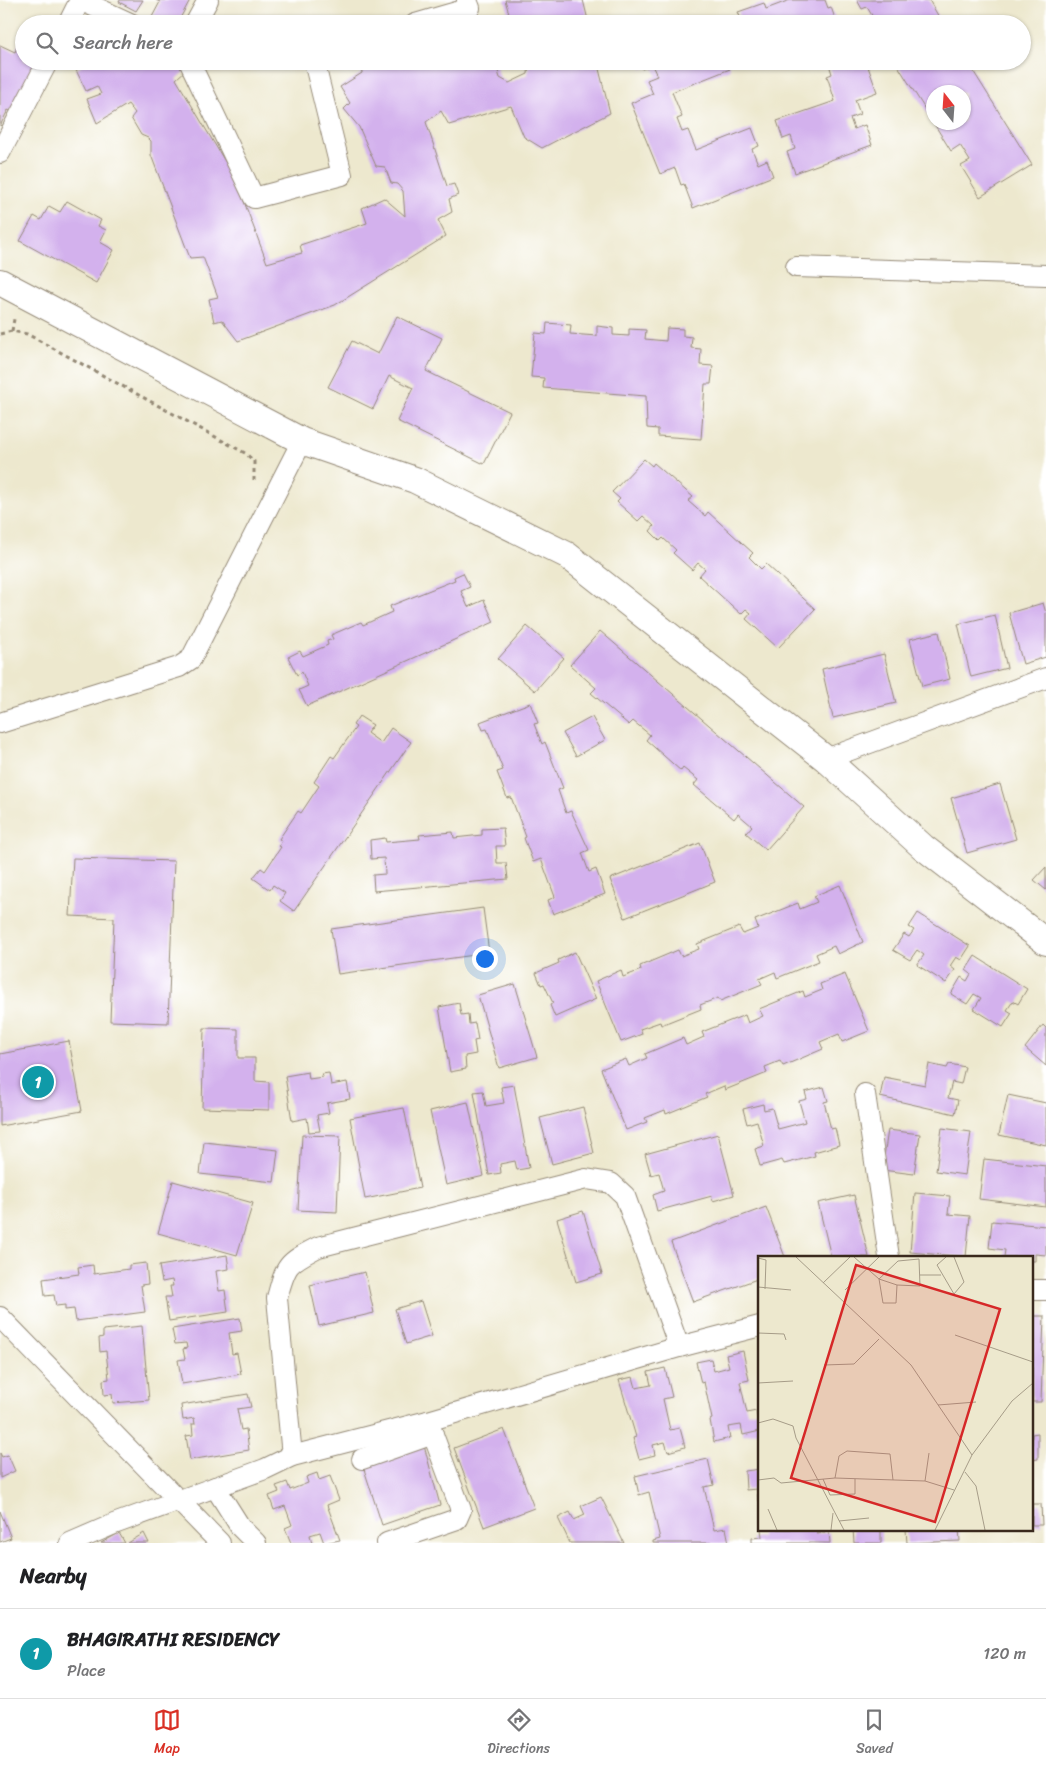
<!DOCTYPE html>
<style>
body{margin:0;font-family:Sriracha,sans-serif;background:#f6f6f6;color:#202124}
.compass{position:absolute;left:926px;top:85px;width:45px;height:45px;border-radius:50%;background:#fff;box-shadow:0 1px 4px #0004;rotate:343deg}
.you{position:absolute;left:484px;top:958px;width:18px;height:18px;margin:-12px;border:4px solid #fff;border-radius:50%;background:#1a73e8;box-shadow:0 0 0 8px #1a73e833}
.badge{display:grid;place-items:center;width:32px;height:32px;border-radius:50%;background:#d93025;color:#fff;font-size:16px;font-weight:700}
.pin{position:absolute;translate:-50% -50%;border:2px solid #fff;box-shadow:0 1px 5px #0006}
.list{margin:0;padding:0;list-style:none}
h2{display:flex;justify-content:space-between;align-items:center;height:65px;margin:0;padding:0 20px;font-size:21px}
h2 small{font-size:16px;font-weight:400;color:#757577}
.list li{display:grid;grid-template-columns:32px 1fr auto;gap:15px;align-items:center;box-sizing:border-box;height:90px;padding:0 20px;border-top:1px solid #e0e0e0}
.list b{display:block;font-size:19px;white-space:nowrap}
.list p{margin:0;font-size:16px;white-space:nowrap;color:#757577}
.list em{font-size:16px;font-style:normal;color:#757577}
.icon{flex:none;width:28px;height:28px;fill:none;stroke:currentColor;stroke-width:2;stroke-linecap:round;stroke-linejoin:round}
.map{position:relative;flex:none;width:1046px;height:1543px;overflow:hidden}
.search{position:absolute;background:#fff;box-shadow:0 1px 4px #0004;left:15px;right:15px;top:15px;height:55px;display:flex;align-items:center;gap:12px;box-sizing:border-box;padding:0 18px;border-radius:28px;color:#757577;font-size:19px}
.sheet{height:155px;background:#fff}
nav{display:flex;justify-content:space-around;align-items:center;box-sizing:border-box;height:70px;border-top:1px solid #e0e0e0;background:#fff;font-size:14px;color:#757577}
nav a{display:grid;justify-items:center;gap:2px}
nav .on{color:#d93025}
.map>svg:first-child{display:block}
.building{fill:#d3b1ed;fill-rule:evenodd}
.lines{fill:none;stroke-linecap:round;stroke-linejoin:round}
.minor-casing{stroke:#948976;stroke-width:22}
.tertiary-casing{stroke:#948976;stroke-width:28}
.path{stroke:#948976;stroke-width:3;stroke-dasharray:4 4;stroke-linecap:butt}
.minor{stroke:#fff;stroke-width:20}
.tertiary{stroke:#fff;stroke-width:26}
.inset-road{fill:none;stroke:#a69c88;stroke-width:1}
.view{fill:#d62828;fill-opacity:0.15;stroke:#d62828;stroke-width:2.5}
.inset-edge{fill:none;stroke:#3b2a1e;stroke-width:2.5}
</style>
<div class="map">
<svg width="1046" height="1543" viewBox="0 0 1046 1543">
<rect width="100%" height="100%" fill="#fff"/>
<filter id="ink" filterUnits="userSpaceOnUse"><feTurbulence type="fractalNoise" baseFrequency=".02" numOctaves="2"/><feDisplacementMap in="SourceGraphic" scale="10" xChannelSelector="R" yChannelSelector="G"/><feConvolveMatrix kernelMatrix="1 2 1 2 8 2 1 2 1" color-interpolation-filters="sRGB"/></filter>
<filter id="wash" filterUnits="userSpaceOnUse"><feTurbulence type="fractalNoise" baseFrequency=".0096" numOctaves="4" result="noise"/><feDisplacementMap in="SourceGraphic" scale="20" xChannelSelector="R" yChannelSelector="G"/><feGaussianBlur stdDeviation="1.12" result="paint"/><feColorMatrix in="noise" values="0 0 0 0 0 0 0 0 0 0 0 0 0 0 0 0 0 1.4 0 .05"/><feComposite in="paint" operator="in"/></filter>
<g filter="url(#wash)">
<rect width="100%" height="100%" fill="#ede8ce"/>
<g id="blocks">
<g class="building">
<polygon points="120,0 143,0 136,11 119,2"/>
<polygon points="156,0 190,0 177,24 164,24 152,17 160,2"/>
<polygon points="505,0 583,0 589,24 512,24"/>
<polygon points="790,0 825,0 828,8 831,7 837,24 743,24 738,12 764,3 766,9"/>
<polygon points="857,0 929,0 943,24 877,24 867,7 862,9"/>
<polygon points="24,33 24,61 42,61 16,114 8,110 0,126 0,45 15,52"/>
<polygon points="88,61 181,61 187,69 176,79 236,180 267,263 302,253 300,245 367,223 362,208 384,198 405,216 403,191 397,184 391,183 385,167 376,166 359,127 344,109 350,103 340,87 362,73 361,64 373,61 395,61 400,67 409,63 408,61 495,61 500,78 509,83 528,74 529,61 597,61 610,113 542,148 524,137 511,106 449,125 441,111 426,122 447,186 454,184 458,195 449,199 452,212 438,220 446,236 335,305 238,341 222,320 214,322 209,299 218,297 203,257 190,258 151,155 151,141 148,138 141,135 131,118 135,113 128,104 97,123 87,99 101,94 97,86 86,91 76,70"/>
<polygon points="638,61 727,61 730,69 672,92 682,117 677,119 682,132 688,130 696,150 752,128 759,146 752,149 758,164 767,160 773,176 693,208 684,184 681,185 675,168 660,174 631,103 653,94 647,80 657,76 652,65 642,69"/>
<polygon points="828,61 866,61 877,92 855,100 860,114 850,118 854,129 865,125 872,145 795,173 787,152 795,149 791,136 783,139 777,121 835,101 827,76 832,74"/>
<path d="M895,61h72l65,104 -52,32 -19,-31 9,-5 -10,-16 -9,6zM934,92h30v30h-30z"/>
<polygon points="67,201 101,220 98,226 106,230 100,242 114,250 96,283 20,241 34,216 41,220 49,206 60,212"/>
<polygon points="397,316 442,338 426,371 510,412 484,464 397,421 413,388 389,376 373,409 328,387 352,341 378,354"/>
<polygon points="547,323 571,325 570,334 597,336 597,326 613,328 613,335 629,336 629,329 646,330 645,339 666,341 667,328 683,329 683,336 692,337 691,348 701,349 700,365 713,366 711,384 705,384 701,439 658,436 658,429 647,428 646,396 543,388 544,378 531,377 535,333 546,334"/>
<polygon points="644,459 652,466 654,463 693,497 688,501 705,516 708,512 753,553 749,557 761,569 766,564 815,609 778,648 746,619 751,613 746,609 741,614 699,576 705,569 698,563 692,570 673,553 676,550 663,538 660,541 650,531 654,526 643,516 638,521 617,502 620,499 612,492"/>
<polygon points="463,573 470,587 461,591 468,607 484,600 494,622 307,706 299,690 308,686 302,672 297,675 288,657 300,651 303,656 328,645 327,641 333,639 331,635 361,622 363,625 392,612 390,606 455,580 454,577"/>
<polygon points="1043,603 1046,613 1046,657 1023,664 1009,613"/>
<polygon points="995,615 1007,668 971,677 958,624"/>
<polygon points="527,626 564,658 535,691 498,659"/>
<polygon points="600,631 804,807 766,850 746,833 752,826 738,814 734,819 694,785 698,780 683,768 681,771 646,740 650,735 633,721 629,725 591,693 596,688 570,665"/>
<polygon points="939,632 950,679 922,686 910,639"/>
<polygon points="884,654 896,703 833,718 822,669"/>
<polygon points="530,703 538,723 534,724 542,744 545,742 563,788 558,790 566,813 571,811 589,850 582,853 589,872 596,869 605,894 553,914 548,900 555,897 541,859 533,862 524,838 526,837 511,797 507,798 497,772 503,770 487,729 483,730 480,722"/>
<polygon points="359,716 373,725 367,733 381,743 391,728 411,742 294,911 280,901 285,893 273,885 270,890 253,878 261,868 265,871 281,847 279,846 282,841 279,839 298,811 301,813 319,786 314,782 331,756 334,758 356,727 353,725"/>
<polygon points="592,717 605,740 576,756 563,733"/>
<polygon points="1000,784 1016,839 967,853 951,798"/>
<polygon points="503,828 505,846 496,846 497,863 506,863 508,879 374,891 373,875 385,874 384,858 371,859 370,840 385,838 386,842 420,839 419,835 453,832 454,838 482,835 482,829"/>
<polygon points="700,843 715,882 625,918 610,879"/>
<polygon points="73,858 174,861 168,1023 110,1021 114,918 70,916"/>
<polygon points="1046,867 1046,890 1034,880"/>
<polygon points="840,885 863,942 838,954 834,946 816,954 819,961 777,978 775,972 759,979 762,984 720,1001 718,998 700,1005 701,1009 661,1025 660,1022 640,1029 642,1034 621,1042 596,981 621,970 623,977 641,970 640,966 678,950 681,956 699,949 697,944 739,927 743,934 758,928 755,920 798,903 800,909 817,902 814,896"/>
<polygon points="483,908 489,953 338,974 331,929"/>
<polygon points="918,913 970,946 961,960 956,957 950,966 955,970 946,983 917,965 924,955 917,950 910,960 893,950 904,934 909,937 914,930 909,927"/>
<polygon points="575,952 596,999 555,1017 550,1005 553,1003 544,984 541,985 536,973 559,963 558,960"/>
<polygon points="975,956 1027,989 1018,1004 1013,1001 1007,1010 1012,1013 1003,1027 974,1009 981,998 974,994 967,1004 951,994 961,977 967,981 971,974 966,970"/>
<polygon points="845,974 869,1031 842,1042 839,1034 820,1042 823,1049 783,1066 780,1061 765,1067 767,1073 725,1090 724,1086 705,1094 707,1097 666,1114 665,1110 645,1118 647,1122 626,1130 601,1069 626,1059 629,1066 647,1058 645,1054 683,1038 686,1045 704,1037 702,1032 745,1015 748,1023 763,1016 759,1009 803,991 805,997 822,990 820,984"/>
<polygon points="515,984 537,1057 499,1068 478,995"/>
<polygon points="459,1003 461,1015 468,1014 469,1024 475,1023 478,1040 474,1041 476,1054 465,1056 466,1069 450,1072 439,1007"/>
<polygon points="1043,1025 1046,1028 1046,1066 1025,1048"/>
<polygon points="204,1028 238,1029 238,1058 255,1058 255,1081 269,1082 269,1110 202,1108"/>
<polygon points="69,1041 82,1111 0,1126 0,1054"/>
<polygon points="929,1064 947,1068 949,1064 965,1067 961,1084 952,1082 948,1098 958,1100 955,1114 880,1097 884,1077 925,1085"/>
<polygon points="308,1072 309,1079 323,1077 322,1074 329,1073 331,1085 347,1082 350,1099 327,1103 329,1113 317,1115 320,1131 309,1132 307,1118 292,1121 285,1076"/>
<polygon points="514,1085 529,1168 517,1170 515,1161 500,1164 501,1173 489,1175 474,1092 483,1091 486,1106 504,1103 501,1087"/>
<polygon points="824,1087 828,1101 824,1102 831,1129 835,1128 839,1145 814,1152 815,1156 784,1164 782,1160 760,1166 755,1149 764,1146 757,1121 747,1124 743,1109 763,1104 764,1110 772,1108 778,1129 805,1122 799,1101 807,1099 805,1092"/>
<polygon points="1008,1095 1046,1103 1046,1145 999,1135"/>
<polygon points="468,1102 484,1176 446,1185 430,1111"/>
<polygon points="583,1107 594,1153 552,1164 540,1118"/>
<polygon points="404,1108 420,1188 365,1199 350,1118"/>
<polygon points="942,1128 971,1132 965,1175 936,1171"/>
<polygon points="888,1130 920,1134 914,1174 882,1170"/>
<polygon points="718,1134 734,1195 713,1201 712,1196 657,1211 653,1195 664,1191 659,1173 651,1175 645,1154"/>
<polygon points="302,1135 340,1136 337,1212 298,1210"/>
<polygon points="204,1142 278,1150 274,1182 200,1174"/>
<polygon points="984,1159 1046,1166 1046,1207 979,1199"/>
<polygon points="173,1181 253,1203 237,1255 158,1233"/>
<polygon points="915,1193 950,1196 948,1214 970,1216 966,1257 910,1252"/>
<polygon points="854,1195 869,1257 831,1257 818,1203"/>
<polygon points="766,1207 785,1257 760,1257 760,1278 693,1302 671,1242"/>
<polygon points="583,1211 602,1274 576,1282 557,1219"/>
<polygon points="992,1221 1046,1226 1046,1255 1035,1254 1035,1261 1032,1261 1032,1257 1004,1257 1005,1250 989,1248"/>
<polygon points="227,1255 229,1269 216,1271 219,1291 225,1290 228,1312 169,1321 165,1297 172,1297 170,1286 173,1286 172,1280 162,1282 159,1266"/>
<polygon points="146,1263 148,1284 141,1285 145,1312 76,1321 74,1309 65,1310 65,1305 56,1306 54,1295 45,1296 43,1279 79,1274 78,1267 93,1265 94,1274 129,1269 129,1265"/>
<polygon points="365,1272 374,1313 319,1326 310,1285"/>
<polygon points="421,1301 432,1336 406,1344 395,1309"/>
<polygon points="1032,1316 1044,1316 1041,1402 1032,1402"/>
<polygon points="240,1318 242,1331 229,1333 232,1354 237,1353 241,1374 182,1384 178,1360 185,1359 183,1349 187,1348 186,1343 175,1344 172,1329"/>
<polygon points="142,1326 149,1400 113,1403 112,1394 104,1395 103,1380 109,1379 106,1351 100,1352 99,1338 103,1337 103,1330"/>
<polygon points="743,1351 749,1380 740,1382 747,1413 756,1411 760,1431 743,1435 741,1425 728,1427 730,1438 714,1442 710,1420 712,1419 704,1382 701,1383 696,1362 711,1359 714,1371 729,1367 726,1355"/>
<polygon points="665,1368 672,1397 663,1399 670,1430 680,1428 685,1447 668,1452 665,1442 653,1445 655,1455 639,1459 633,1438 636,1437 619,1380 633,1377 636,1388 651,1385 648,1372"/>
<polygon points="248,1394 251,1407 237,1409 241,1430 246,1429 249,1450 190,1460 186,1436 193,1435 192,1424 195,1424 194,1418 183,1420 181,1405"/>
<polygon points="504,1429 534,1508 484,1527 454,1448"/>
<polygon points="1038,1433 1038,1459 1032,1460 1032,1434"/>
<polygon points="423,1442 440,1505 382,1525 362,1463"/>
<polygon points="0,1453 2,1457 8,1455 15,1471 0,1478"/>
<polygon points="708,1459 714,1485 704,1487 714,1530 726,1528 729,1543 653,1543 653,1541 660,1539 649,1492 639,1495 635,1476"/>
<polygon points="760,1469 760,1500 758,1500 757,1489 746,1490 745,1471"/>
<polygon points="317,1473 319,1480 330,1476 339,1500 327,1505 340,1540 324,1543 320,1532 310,1535 312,1543 291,1543 285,1528 292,1525 285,1506 274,1510 269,1496 279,1492 276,1486 287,1482 290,1490 308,1483 306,1477"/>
<polygon points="601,1497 624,1543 570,1543 558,1518 570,1512 574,1520 585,1515 581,1506"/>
<polygon points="1032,1504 1041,1504 1042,1525 1032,1525"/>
<polygon points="0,1511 11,1538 0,1542"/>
<polygon points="761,1529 817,1529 817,1534 829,1532 830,1543 752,1543 752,1538 762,1537"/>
<polygon points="853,1529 881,1529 881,1543 854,1543"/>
<polygon points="906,1529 959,1529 960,1541 907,1543"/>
<polygon points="119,1533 125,1543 101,1543"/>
<polygon points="144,1533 149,1543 128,1543"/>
</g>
</g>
</g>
<g filter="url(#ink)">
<use href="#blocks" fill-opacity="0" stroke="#948976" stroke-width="1"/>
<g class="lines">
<g class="minor-casing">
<g id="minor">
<polyline points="80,0 132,24"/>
<polyline points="68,24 80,0"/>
<polyline points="195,24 208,0"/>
<polyline points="415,24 470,8 467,0"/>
<polyline points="189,61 254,198 342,175 314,61"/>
<polyline points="0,153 48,61"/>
<polyline points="796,267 1046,275"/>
<polyline points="0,723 179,667 191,659 302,441"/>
<polyline points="826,759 1046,678"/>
<polyline points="865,1094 889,1257"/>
<polyline points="1032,1290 1046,1290"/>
<polyline points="0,1317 220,1543"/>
<path d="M292,1456l-15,-158c9,-34 10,-35 41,-51l268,-68 25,4 14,13 54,151"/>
<polyline points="362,1459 433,1434"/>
<polyline points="215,1487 241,1528 256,1543"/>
<polyline points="70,1543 114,1524 265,1469 292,1456 428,1421 679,1347 760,1326"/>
<polyline points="387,1543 457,1519 461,1510 428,1421"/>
</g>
</g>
<g class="tertiary-casing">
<polyline id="tertiary" points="0,282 302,441 415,480 567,555 826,759 923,847 1046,942"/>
</g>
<g class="path">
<polyline points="12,331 14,319"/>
<polyline points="0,334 12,331 27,334 245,453 254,461 254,480"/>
</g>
<use href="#minor" class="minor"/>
<use href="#tertiary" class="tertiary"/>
</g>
</g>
<g transform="translate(758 1256)">
<rect width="275" height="275" fill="#ede8ce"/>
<path class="inset-road" d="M38,1l115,108 61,90 -37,75M96,1l25,22 18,6M188,1l-9,8 17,29 10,-12 -10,-25M0,2l8,2 -1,29M161,3l1,27 -23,-1 -1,18h-13l-4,-24 19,-18zM162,19h21M65,27l27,-26M0,31l33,3M87,34l34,-33M0,77l26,1 2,6M197,79l78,27M66,109l30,-1 25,-25M0,127l35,-2M180,149l38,-3M0,167l15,-4 20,7 3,12 48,92M214,199l40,-54 21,-18M207,216l11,14 9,44M77,222l4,-22 8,-5 43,3 3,26M65,223l7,16 25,-1v-15M0,224l16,-2 7,5 54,-5 90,3 29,9M167,225l4,-28M10,253l9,21M81,265l30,-3M73,274l2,-17"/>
<path class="view" d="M98,9l144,44 -65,213 -144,-44z"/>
<rect width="275" height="275" class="inset-edge"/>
</g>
</svg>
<svg class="compass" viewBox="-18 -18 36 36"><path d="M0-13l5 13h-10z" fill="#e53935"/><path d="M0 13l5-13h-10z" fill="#757577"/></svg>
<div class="you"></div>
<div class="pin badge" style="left:38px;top:1082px;background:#0f9aa8">1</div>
<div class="search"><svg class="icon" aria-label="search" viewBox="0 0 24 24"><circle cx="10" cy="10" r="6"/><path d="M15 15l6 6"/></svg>Search here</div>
</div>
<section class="sheet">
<h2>Nearby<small></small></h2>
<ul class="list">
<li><span class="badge" style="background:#0f9aa8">1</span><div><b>BHAGIRATHI RESIDENCY</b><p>Place</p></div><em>120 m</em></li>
</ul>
</section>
<nav>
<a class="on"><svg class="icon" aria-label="map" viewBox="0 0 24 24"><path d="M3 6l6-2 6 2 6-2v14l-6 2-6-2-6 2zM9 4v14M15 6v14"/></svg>Map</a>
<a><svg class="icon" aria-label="directions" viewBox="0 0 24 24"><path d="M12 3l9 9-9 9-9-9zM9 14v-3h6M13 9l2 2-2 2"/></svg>Directions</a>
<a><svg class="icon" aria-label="saved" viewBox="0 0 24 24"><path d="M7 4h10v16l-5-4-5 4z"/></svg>Saved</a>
</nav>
